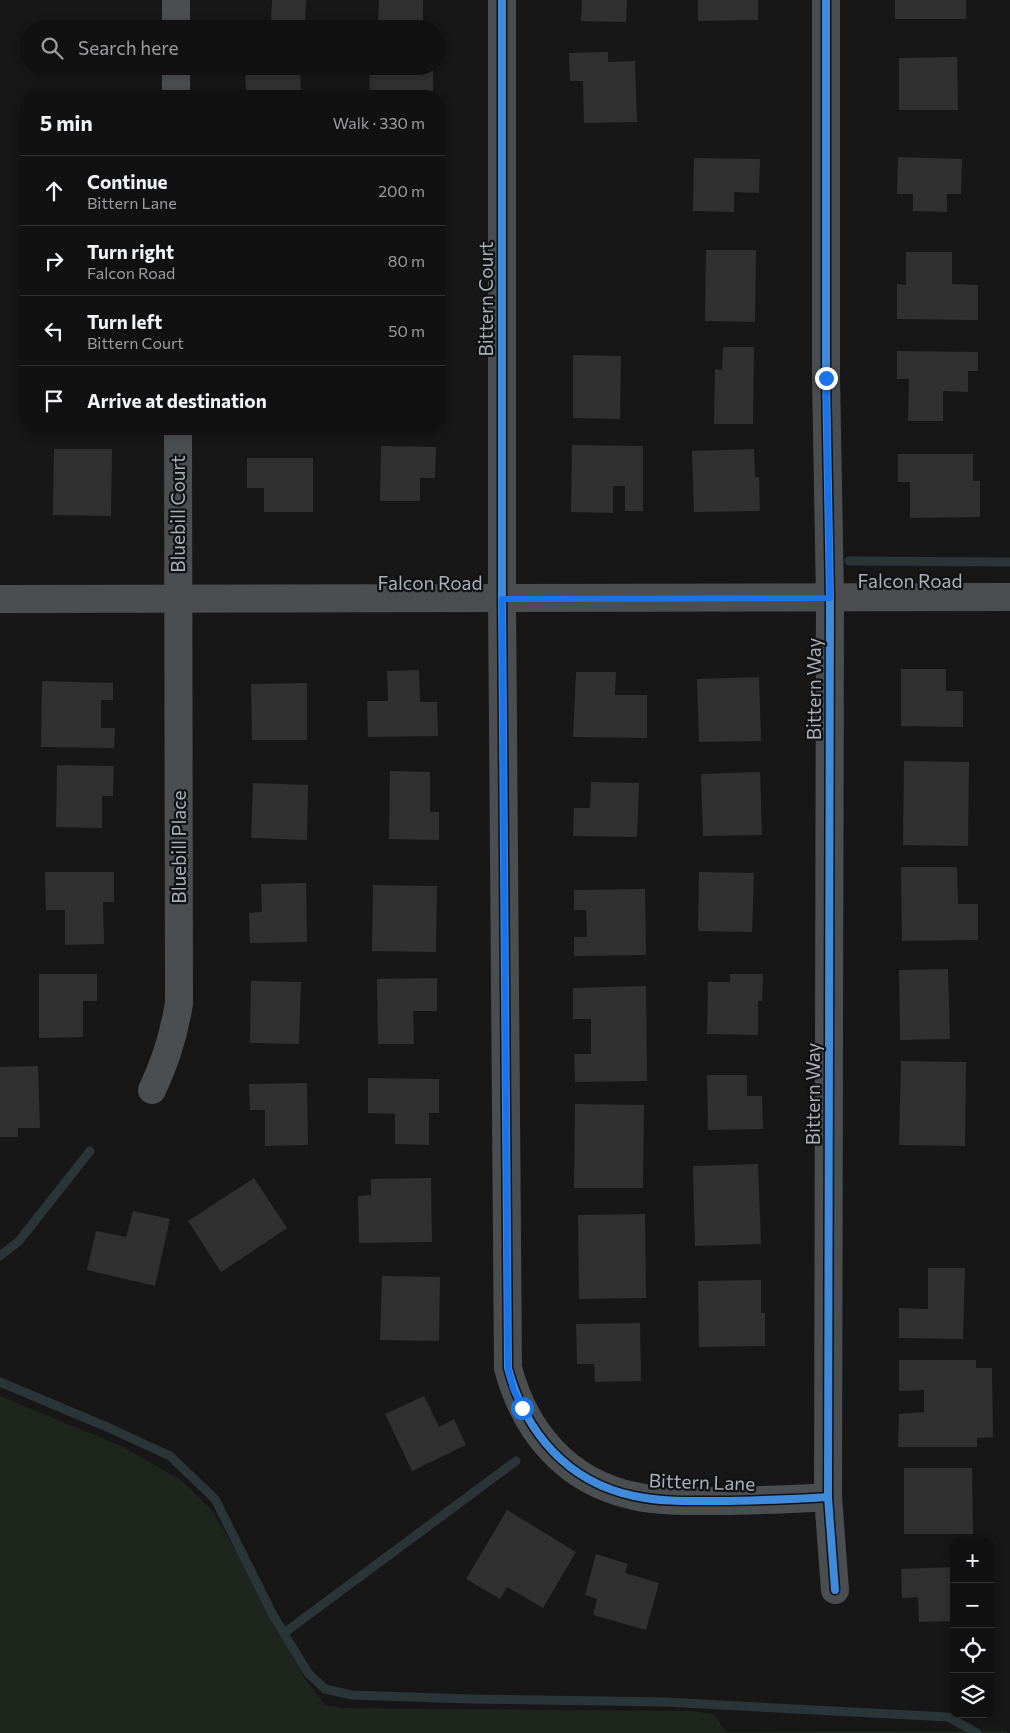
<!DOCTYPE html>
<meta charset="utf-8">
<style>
body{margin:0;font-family:Commissioner,sans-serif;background:#1e1f20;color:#f1f3f6}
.controls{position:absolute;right:15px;bottom:15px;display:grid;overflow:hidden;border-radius:10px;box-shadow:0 2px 8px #0003}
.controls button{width:45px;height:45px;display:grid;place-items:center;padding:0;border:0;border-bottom:1px solid #303132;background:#111112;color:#f1f3f6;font:25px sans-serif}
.stop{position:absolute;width:15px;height:15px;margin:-11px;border:4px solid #1a73e8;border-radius:50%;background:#fff}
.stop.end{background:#1a73e8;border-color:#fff;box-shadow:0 1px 5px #0008}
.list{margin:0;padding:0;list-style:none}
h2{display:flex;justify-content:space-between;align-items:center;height:65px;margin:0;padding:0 20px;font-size:21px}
h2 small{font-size:16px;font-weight:400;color:#9c9d9f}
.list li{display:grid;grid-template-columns:32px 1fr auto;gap:15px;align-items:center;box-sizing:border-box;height:70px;padding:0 20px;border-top:1px solid #303132}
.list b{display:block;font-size:19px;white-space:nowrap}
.list p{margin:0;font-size:16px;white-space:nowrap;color:#9c9d9f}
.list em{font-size:16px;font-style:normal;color:#9c9d9f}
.icon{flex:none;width:28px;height:28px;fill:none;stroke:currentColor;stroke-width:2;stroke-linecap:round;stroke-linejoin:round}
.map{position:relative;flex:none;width:1010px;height:1733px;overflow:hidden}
.search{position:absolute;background:#111112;box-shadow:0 2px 8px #0003;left:20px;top:20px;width:425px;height:55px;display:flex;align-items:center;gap:12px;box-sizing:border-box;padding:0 18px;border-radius:28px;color:#9c9d9f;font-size:19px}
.panel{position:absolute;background:#111112;box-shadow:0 2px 8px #0003;left:20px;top:90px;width:425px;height:345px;border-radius:20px}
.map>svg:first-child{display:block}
.green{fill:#1e251d}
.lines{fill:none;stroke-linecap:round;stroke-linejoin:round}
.stream{stroke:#2a3539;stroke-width:9}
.building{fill:#303031}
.minor{stroke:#4b4e50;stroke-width:28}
.tertiary{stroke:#4b4e50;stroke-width:28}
.cycleway-casing{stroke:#111214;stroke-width:11}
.cycleway{stroke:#408adc;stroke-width:8}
.route{stroke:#1a73e8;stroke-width:6}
.labels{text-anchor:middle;stroke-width:4.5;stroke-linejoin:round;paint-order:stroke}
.street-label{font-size:19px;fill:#a9b0b8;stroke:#111214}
</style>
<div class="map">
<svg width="1010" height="1733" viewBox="0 0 1010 1733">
<rect width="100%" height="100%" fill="#171718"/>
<polygon class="green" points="0,1396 121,1446 181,1480 211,1509 241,1559 305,1679 325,1705 342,1708 691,1711 714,1714 726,1732 1007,1731 1007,1733 0,1733"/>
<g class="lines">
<g class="stream">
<polyline points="849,561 1010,562"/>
<polyline points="0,1256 19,1241 90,1151"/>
<polyline points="0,1382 107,1427 170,1456 215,1499 273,1615 308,1673 325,1689 352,1695 470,1699 665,1702 948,1717 977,1733"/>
<polyline points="284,1633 516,1461"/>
</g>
</g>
<g class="building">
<polygon points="272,0 306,0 305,23 271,22"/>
<polygon points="379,0 423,0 423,23 378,22"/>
<polygon points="582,0 627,0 626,22 581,21"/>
<polygon points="698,0 758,0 758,20 698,21"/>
<rect x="895" y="0" width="71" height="19"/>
<polygon points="608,52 608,62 635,61 637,122 584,123 583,81 570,81 569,53"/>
<polygon points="957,57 958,110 899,110 899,58"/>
<polygon points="245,66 300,66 301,96 261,96 261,91 246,91"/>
<polygon points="369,66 433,66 433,96 370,96"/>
<polygon points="898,157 962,159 961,194 947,194 947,212 913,211 913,194 897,194"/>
<polygon points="694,158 760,159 759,193 734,192 734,212 693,211"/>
<polygon points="706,250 756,250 755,322 705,321"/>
<polygon points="906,252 952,252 952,284 978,285 978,320 897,319 897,284 906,285"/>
<polygon points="723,347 754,347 753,424 714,424 715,369 722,370"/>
<polygon points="897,351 978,352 978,371 968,371 968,392 943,391 943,421 908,421 909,379 897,379"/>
<polygon points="573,355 621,356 620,419 573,418"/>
<polygon points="572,445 643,446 643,511 625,511 625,486 613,486 613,513 571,512"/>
<polygon points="381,446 436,447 435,478 420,478 420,501 380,501"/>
<polygon points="54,449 112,449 111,516 53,515"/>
<polygon points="754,449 755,477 759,477 760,511 694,512 692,451"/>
<polygon points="898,454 973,454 973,481 980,481 980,517 910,518 910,482 898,482"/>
<polygon points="247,458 313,458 313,512 264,512 264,488 247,488"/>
<polygon points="901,669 946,669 946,691 963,691 963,727 901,726"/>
<polygon points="419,670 420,702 437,702 438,736 368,737 367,701 388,701 387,671"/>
<polygon points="576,672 616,672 615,695 647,695 647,738 573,737"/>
<polygon points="759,677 761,741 699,742 697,679"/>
<polygon points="42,681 113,683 113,700 101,700 101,728 115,728 114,748 41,747"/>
<polygon points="307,683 307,740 252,740 251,684"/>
<polygon points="904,761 969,762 968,846 903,845"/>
<polygon points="57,765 114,766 113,796 102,796 102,828 56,827"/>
<polygon points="390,771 430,772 430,812 439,812 439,840 389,839"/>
<polygon points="760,772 762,835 703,836 701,774"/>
<polygon points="591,782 639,783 637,837 573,836 574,808 590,808"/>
<polygon points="253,783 308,785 307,840 251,838"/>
<polygon points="901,867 957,867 958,904 978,904 978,940 902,941"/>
<polygon points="45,872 114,872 114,902 103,902 104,944 65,945 65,910 46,910"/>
<polygon points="699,872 754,873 752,932 698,931"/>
<polygon points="306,883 307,942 250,943 249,913 262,912 261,884"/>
<polygon points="373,885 437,886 436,952 372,951"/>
<polygon points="645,889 646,955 574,956 574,937 587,937 586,910 574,910 574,890"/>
<polygon points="948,969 950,1039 900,1040 899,970"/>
<polygon points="39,974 97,974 97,1001 83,1001 83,1037 39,1038"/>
<polygon points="730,974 763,974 762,1001 758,1001 758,1035 707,1034 708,982 730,982"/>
<polygon points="437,978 437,1011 413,1011 414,1044 378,1044 377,979"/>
<polygon points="251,981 301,982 299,1044 250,1043"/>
<polygon points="646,986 647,1081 575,1082 574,1054 591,1054 591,1019 573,1019 573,988"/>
<polygon points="901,1061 966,1062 965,1146 899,1145"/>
<polygon points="38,1066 40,1128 18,1128 18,1137 0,1137 0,1067"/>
<polygon points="707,1075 747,1075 747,1096 762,1096 763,1129 708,1130"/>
<polygon points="368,1078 439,1079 439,1113 429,1113 429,1145 395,1144 395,1114 368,1113"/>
<polygon points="307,1083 308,1145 265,1146 265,1110 250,1110 249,1084"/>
<polygon points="575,1104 644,1105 643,1188 574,1188"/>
<polygon points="758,1164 761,1244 695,1246 693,1166"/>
<polygon points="254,1178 287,1228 221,1272 188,1221"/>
<polygon points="431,1178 432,1242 359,1243 358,1196 371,1195 371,1179"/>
<polygon points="133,1211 170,1219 155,1286 87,1270 96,1231 126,1237"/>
<polygon points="645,1214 646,1298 579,1299 578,1215"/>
<polygon points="928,1268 965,1268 963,1339 899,1338 899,1308 928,1309"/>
<polygon points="382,1276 440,1277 439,1341 380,1340"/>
<polygon points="761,1280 761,1313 765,1313 765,1346 699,1347 698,1281"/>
<polygon points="640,1323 641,1381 595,1382 594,1364 577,1364 576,1324"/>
<polygon points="899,1360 976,1360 976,1368 992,1368 993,1437 977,1438 977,1447 898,1447 899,1414 924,1412 924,1390 899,1391"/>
<polygon points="424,1396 439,1427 454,1419 466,1445 412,1471 385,1414"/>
<polygon points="904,1468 972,1468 973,1534 904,1534"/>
<polygon points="507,1510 576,1552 543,1608 507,1587 500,1599 466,1579"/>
<polygon points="596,1554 628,1564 625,1573 659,1583 646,1630 593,1615 597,1599 585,1595"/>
<polygon points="954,1567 954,1621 919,1622 918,1597 902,1598 901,1569"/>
</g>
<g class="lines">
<g class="minor">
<polyline points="176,0 176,29"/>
<path d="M502,0v599l6,769c17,64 59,114 126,128 27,6 56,5 84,5 37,0 73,-2 110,-4"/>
<polyline points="826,0 826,377 830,598 828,1497 835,1590"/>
<polyline points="176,66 176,96"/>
<path d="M152,1090c14,-29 22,-55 27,-87l-1,-574"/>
</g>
<polyline class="tertiary" points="0,599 1010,597"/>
<g class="cycleway-casing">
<g id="cycleway">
<path d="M502,0v599l6,769c17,64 59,114 126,128 27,6 56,5 84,5 37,0 73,-2 110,-4"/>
<polyline points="826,0 826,377 830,598 828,1497 835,1590"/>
</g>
</g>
<use href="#cycleway" class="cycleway"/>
</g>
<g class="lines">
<polyline class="route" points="522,1408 513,1389 508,1368 502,599 830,598 826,378"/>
</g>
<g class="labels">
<g class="street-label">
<text transform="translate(486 299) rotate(-90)" y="7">Bittern Court</text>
<text transform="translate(178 514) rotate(-90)" y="7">Bluebill Court</text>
<text x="910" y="588">Falcon Road</text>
<text x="430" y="590">Falcon Road</text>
<text transform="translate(814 689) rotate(-90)" y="7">Bittern Way</text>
<text transform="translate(179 847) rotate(-90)" y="7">Bluebill Place</text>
<text transform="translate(813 1094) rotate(-90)" y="7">Bittern Way</text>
<text transform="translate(702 1482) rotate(2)" y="7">Bittern Lane</text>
</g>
</g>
</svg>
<div class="controls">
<button>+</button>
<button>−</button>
<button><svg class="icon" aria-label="locate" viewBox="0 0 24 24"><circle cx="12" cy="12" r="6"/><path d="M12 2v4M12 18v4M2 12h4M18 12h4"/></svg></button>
<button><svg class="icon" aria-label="layers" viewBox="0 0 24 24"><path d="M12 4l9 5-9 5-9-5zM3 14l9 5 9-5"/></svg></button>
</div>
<div class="stop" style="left:522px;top:1408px"></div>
<div class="stop end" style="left:826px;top:378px"></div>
<div class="search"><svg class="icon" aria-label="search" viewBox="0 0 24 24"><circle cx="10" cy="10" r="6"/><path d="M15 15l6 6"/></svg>Search here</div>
<section class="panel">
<h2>5 min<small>Walk · 330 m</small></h2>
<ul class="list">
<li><svg class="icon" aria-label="ahead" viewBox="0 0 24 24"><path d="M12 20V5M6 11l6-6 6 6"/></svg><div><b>Continue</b><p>Bittern Lane</p></div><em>200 m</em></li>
<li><svg class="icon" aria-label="right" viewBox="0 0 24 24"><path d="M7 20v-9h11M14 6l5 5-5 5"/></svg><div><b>Turn right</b><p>Falcon Road</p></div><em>80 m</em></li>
<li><svg class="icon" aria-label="left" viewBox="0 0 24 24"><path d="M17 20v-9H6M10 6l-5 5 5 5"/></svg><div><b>Turn left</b><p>Bittern Court</p></div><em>50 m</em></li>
<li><svg class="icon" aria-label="arrive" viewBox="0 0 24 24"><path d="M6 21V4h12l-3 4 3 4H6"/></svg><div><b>Arrive at destination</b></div></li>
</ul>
</section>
</div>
